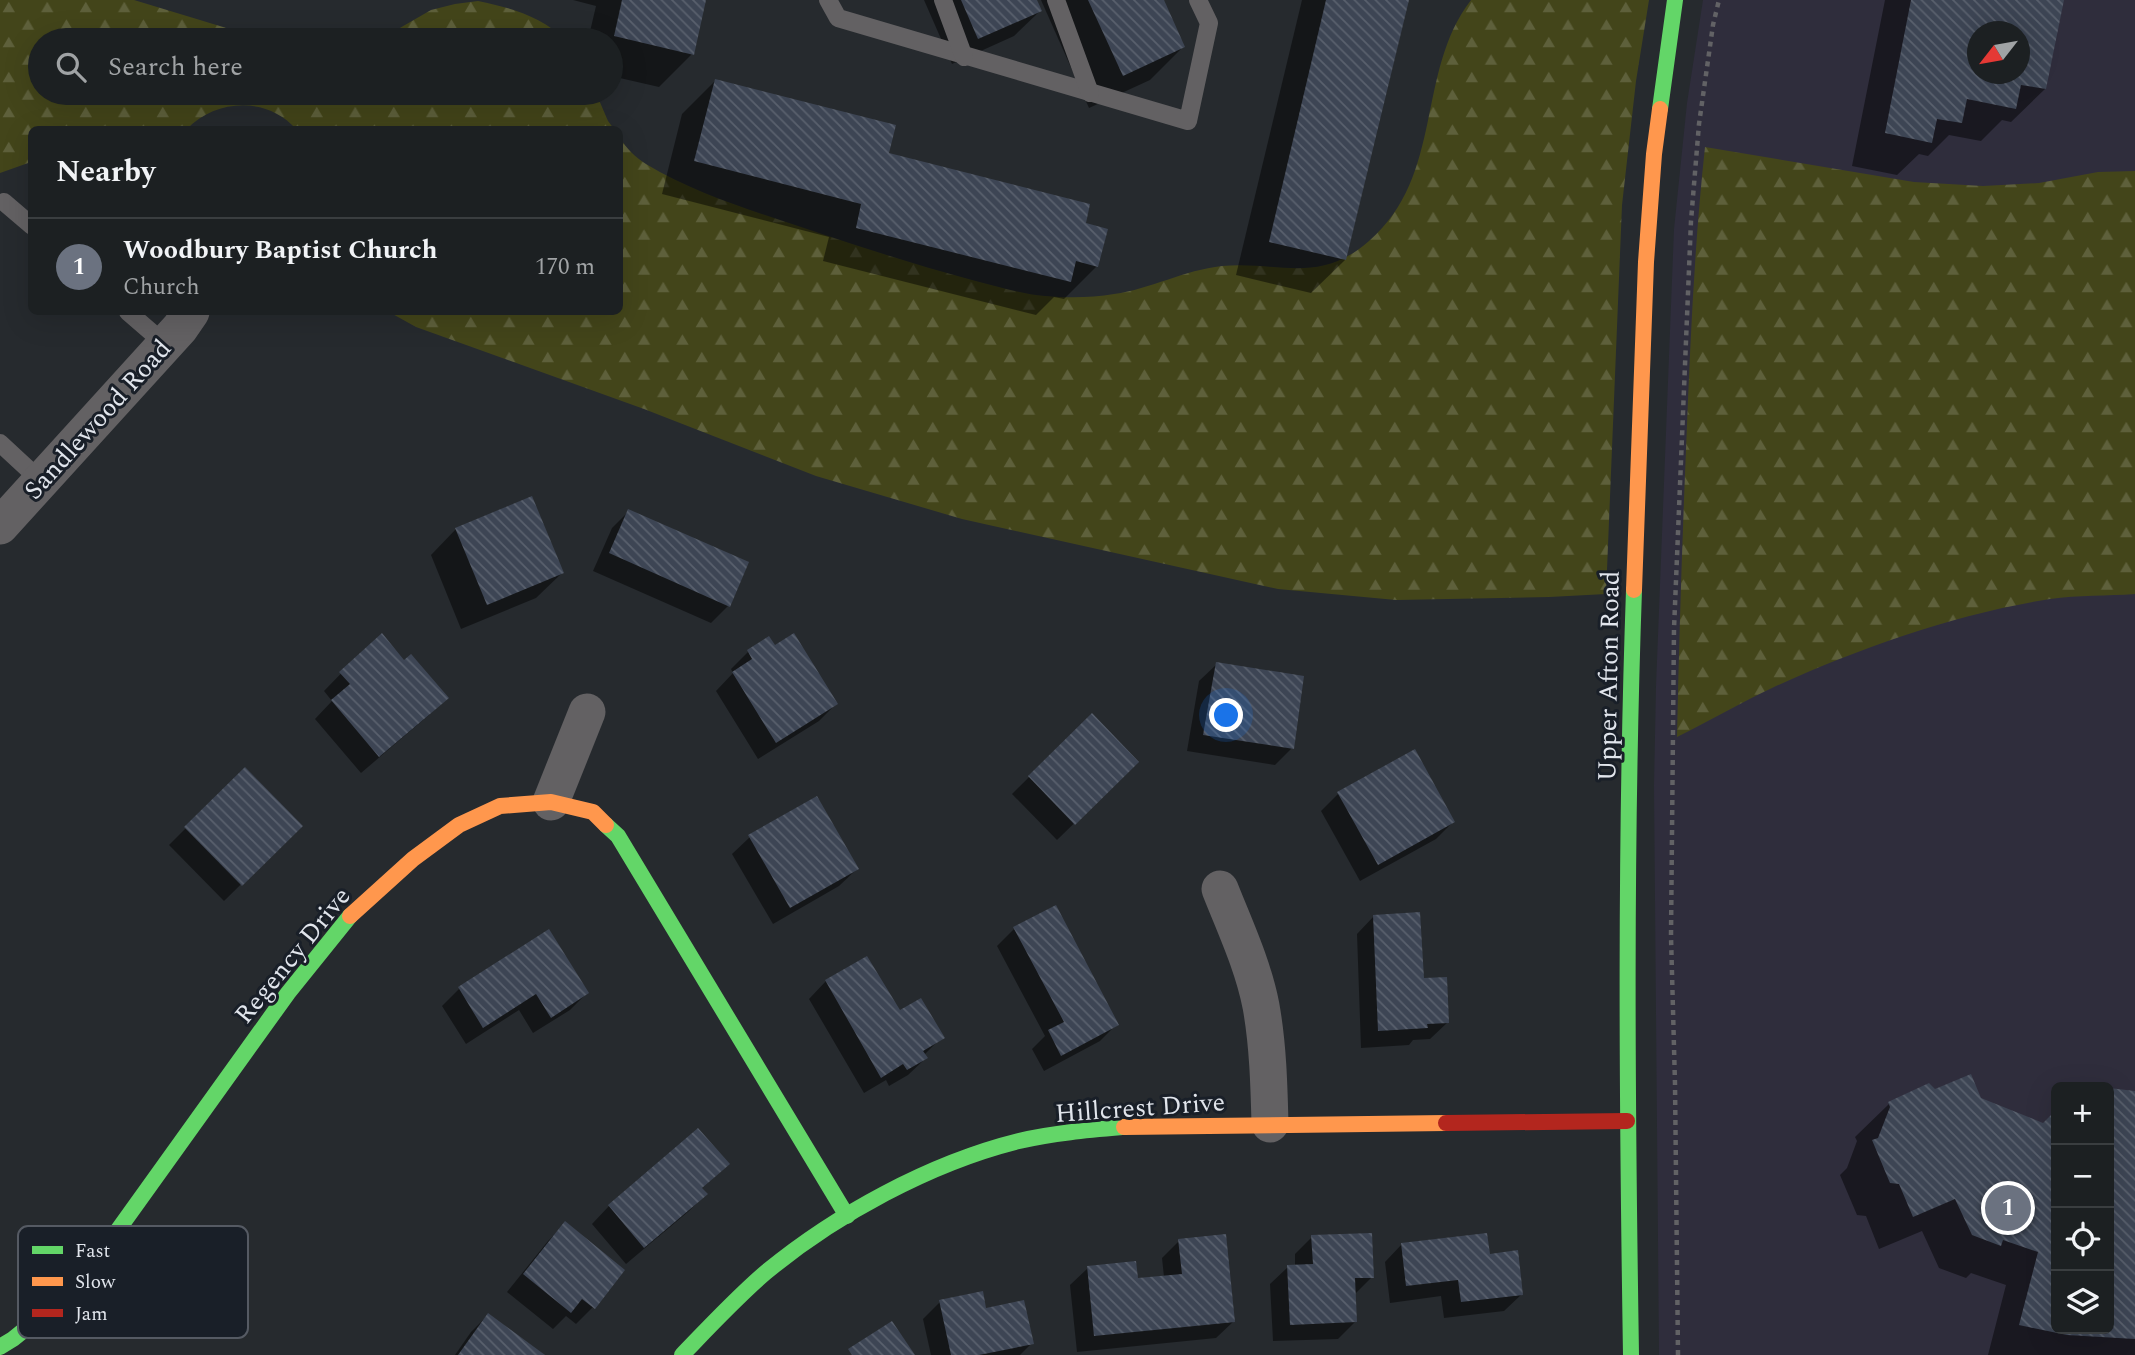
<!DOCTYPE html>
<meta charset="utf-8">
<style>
body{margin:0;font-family:Spectral,serif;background:#25282a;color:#f1f3f6}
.controls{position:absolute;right:21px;bottom:21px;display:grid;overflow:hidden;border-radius:10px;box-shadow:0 7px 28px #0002}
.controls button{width:63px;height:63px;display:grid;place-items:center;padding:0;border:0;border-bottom:2px solid #3a3e40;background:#1c2022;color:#f1f3f6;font:35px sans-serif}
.compass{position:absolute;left:1967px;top:21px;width:63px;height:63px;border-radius:50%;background:#1c2022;box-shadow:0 7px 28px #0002;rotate:239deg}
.you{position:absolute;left:1227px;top:716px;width:24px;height:24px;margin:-18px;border:5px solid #fff;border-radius:50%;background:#1a73e8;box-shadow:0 0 0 10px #1a73e833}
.badge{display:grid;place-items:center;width:46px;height:46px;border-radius:50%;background:#a0a4aa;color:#fff;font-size:23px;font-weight:700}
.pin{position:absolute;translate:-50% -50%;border:4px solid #fff;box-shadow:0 2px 7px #0006}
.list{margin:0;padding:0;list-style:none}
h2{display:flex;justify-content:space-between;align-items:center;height:91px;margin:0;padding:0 28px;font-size:30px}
h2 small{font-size:23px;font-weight:400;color:#a0a3a5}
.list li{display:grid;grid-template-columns:46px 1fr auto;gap:21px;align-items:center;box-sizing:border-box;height:98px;padding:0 28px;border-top:2px solid #3a3e40}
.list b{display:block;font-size:26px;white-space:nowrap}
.list p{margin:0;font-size:23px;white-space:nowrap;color:#a0a3a5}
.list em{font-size:23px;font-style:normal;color:#a0a3a5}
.icon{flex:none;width:38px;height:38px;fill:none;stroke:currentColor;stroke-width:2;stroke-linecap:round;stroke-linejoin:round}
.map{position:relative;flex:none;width:2135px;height:1355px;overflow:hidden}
.search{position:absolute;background:#1c2022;box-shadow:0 7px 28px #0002;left:28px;top:28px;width:595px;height:77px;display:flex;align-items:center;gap:18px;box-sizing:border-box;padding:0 24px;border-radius:38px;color:#a0a3a5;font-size:26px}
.panel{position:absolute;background:#1c2022;box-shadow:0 7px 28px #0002;left:28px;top:126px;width:595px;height:189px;border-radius:10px}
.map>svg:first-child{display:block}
.commercial{fill:#2f2d3c;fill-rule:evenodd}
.forest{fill:url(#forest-firs)}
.shadow{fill:#0007;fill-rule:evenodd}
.building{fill:url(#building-back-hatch);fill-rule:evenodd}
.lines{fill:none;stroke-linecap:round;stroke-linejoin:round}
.path{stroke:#626265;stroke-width:4.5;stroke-dasharray:5 5;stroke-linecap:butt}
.lane{stroke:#636163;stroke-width:18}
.street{stroke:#636163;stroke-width:37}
.fast{stroke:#63d668;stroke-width:16}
.slow{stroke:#ff974d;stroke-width:16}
.jam{stroke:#b3261e;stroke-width:16}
.labels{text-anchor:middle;stroke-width:6;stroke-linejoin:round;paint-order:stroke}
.street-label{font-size:26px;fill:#e1e5ec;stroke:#191f28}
.key{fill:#191f28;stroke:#555a63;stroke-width:2}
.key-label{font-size:19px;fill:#e1e5ec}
</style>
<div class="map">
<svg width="2135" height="1355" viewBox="0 0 2135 1355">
<defs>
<pattern id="forest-firs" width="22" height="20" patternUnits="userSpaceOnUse" patternTransform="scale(1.75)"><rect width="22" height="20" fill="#43451a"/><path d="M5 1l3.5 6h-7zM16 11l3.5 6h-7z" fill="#5e603b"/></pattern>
<pattern id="building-back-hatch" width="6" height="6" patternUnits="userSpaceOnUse" patternTransform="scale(1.75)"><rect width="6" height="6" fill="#3d4554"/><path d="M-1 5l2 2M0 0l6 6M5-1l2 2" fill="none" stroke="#59606d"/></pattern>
</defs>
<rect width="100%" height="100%" fill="#262a2e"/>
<path class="commercial" d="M1703,0h432v1355h-476l-5,-569 2,-100 18,-457 13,-126zM1978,32h42v42h-42zM2056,1087h53v242h-53z"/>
<g class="forest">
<path d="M0,0h134l132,40h-226v53h556l12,28 6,8h-318c-29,-33 -80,-30 -109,0l-155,1 -1,32 -31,11z"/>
<path d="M1471,0h178l-13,81 -14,124 -16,389 -57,3 -153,3 -118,-11 -316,-70 -146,-43 -172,-67 -228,-82 -27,-15h231v-174c6,10 16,20 26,26 53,32 115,49 173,69 51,17 101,33 153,47 24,6 49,14 73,16 22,2 47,2 69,-2 37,-5 70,-24 108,-28 57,-5 97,19 147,-25 76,-66 46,-168 102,-241z"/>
<path d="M478,1c34,7 62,15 88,39h-187l52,-30 24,-6z"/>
<path d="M1705,147l209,35 69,4 56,-3 59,-11 37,-1v423c-28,2 -57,1 -85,5 -95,15 -191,49 -278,89 -32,15 -63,33 -95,49 2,-96 5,-191 9,-287 4,-101 8,-202 19,-303z"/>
</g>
<g class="shadow">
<polygon points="573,0 704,0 692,54 659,87 611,76 611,40 588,40 596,6"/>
<polygon points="924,0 1035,0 1040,11 1014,36 952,64"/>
<polygon points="1041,0 1162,0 1183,47 1150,80 1089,108"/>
<polygon points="1302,0 1407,0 1345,260 1311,293 1236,275"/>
<path d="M1885,0h177l-17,89 -34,33 -9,-2 -21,21 -32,-6 -21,21 -9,-2 -22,21 -45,-9zM1978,32h42v42h-42z"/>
<polygon points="715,81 887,154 1084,225 1097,266 1064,299 1054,297 1036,315 823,261 829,237 662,194 682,114"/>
<polygon points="629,511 728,606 711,623 593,571 612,528"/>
<polygon points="456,529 562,573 536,598 461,629 431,555"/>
<polygon points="775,647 836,704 819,721 758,759 716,691 733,673 731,669 748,652"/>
<polygon points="358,656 404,663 446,698 429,715 361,773 315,719 332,701 324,691"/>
<polygon points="1217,664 1292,748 1275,765 1187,751 1199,681"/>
<polygon points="1092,715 1137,762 1057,840 1012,794"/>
<polygon points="245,769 300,826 224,901 169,845"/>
<polygon points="1338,794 1453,822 1436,839 1360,881 1321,811"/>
<polygon points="750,837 857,869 839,886 773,924 732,854"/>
<polygon points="1374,916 1422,980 1448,1022 1430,1039 1413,1040 1409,1045 1361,1048 1357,934"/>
<polygon points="1014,929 1117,1024 1100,1041 1044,1071 1032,1049 1045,1036 997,946"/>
<polygon points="548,931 587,993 570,1010 533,1033 519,1010 466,1044 442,1006 459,989"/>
<polygon points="826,981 899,1013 942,1037 924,1055 926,1058 908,1075 889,1086 886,1080 864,1093 809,999"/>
<polygon points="1929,1085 1935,1091 1979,1099 2043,1125 2056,1114 2056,1329 2109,1329 2109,1090 2135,1093 2135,1355 1988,1355 2006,1285 1971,1273 1966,1278 1939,1268 1922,1231 1879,1249 1866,1216 1857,1215 1840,1175 1847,1168 1857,1141 1855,1137 1889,1104"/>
<polygon points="698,1130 728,1164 701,1189 706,1194 689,1211 626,1264 592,1224 609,1206"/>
<polygon points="565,1224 593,1307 576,1324 566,1316 553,1329 507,1292 548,1241"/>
<polygon points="1312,1237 1372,1277 1354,1295 1356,1321 1338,1339 1273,1341 1270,1284 1288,1267 1295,1267 1295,1254"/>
<polygon points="1179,1241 1234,1321 1216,1338 1077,1352 1070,1285 1088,1268 1137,1280 1164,1277 1162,1258"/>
<polygon points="1402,1244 1488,1256 1522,1294 1504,1311 1444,1318 1441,1296 1390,1303 1385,1262"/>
<polygon points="940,1302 985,1310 1032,1343 1020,1355 931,1355 923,1319"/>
<polygon points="488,1315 542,1355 455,1355 471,1332"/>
</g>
<g class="building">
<polygon points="622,0 706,0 694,55 614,36"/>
<polygon points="961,0 1037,0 1042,11 978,39"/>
<polygon points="1088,0 1164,0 1185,47 1123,76"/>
<polygon points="1326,0 1409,0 1346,260 1269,242"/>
<path d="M1911,0h153l-18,89 -25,-4 -5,24 -49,-10 -5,24 -25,-4 -5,24 -47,-10zM1978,32h42v42h-42z"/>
<polygon points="715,79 896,125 889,153 1090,204 1086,223 1108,229 1098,267 1076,261 1071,282 856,228 861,204 694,161"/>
<polygon points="532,496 564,573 487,605 455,528"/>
<polygon points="628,509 749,562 730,607 609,553"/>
<polygon points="382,633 404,660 411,654 449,698 379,757 331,700 350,684 339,672"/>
<polygon points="794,633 838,704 776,743 732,672 752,659 747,650 769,636 775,645"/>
<polygon points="1216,662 1304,676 1294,749 1203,735"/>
<polygon points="1092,713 1139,762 1075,825 1028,776"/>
<polygon points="1415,749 1455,822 1378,865 1337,792"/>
<polygon points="245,767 303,826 242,886 184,827"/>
<polygon points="817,796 859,869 790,908 748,835"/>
<polygon points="1056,905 1119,1025 1061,1056 1048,1030 1064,1022 1013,927"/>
<polygon points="1420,912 1424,978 1447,977 1449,1023 1427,1024 1428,1028 1378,1031 1373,915"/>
<polygon points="549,929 589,993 551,1018 536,994 483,1028 458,987"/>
<polygon points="867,956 900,1010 921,998 945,1038 923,1051 928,1058 907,1070 903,1064 881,1078 825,980"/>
<polygon points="1971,1074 1981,1098 2043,1123 2056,1110 2056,1329 2109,1329 2109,1088 2135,1091 2135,1339 2067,1335 2019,1325 2038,1252 2003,1240 2001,1246 1972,1235 1955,1199 1913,1217 1899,1184 1890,1183 1872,1140 1878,1138 1890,1107 1888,1102 1929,1083 1935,1089"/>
<polygon points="698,1128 730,1164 702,1188 708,1194 644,1248 608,1205"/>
<polygon points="565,1221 625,1270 595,1309 582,1299 571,1313 523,1274"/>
<polygon points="1372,1233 1374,1278 1355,1278 1357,1322 1290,1325 1287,1265 1313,1264 1311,1235"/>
<polygon points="1487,1233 1490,1254 1518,1250 1523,1295 1461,1302 1458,1280 1406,1286 1401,1243"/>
<polygon points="1226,1234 1235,1322 1094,1336 1087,1266 1136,1261 1138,1278 1182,1274 1178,1239"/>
<polygon points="983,1291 986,1308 1024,1300 1034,1344 979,1355 951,1355 939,1300"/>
<polygon points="488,1313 545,1355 458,1355"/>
<polygon points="892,1321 915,1355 852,1355 848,1349"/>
</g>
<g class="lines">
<polyline class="path" points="1678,1355 1675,1084 1671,936 1674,629 1691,221 1699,124 1713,25 1719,0"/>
<g class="lane">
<polyline points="828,0 838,18 1188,121 1209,23 1198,0"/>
<polyline points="943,0 964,57"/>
<polyline points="1056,0 1090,93"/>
<polyline points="4,202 32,226"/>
<polyline points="128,312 165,344"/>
<polyline points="0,443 41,481"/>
</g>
<g class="street">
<polyline points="0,526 180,328 191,312"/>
<polyline points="551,802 587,712"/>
<path d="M1220,889c15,38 33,76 41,117 7,39 8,79 9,118"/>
</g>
<g class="fast">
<polyline points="1660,109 1675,0"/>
<polyline points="606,825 618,836 847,1216"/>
<polyline points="0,1347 13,1339 65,1297 100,1255 288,993 350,916"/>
<path d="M682,1355c27,-28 54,-57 83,-82 70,-58 165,-110 254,-132 34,-8 70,-11 105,-14"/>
<path d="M1631,1355c-4,-255 -6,-510 3,-765"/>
</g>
<g class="slow">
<polyline points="1634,590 1646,262 1654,154 1660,109"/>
<polyline points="350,916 413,859 459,825 500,806 551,802 593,812 606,825"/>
<polyline points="1124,1127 1446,1123"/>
</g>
<polyline class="jam" points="1446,1123 1627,1121"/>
</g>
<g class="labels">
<g class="street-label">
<text transform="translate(97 419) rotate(-48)" y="9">Sandlewood Road</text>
<text transform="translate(1608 676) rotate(-89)" y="9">Upper Afton Road</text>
<text transform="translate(292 955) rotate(-51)" y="9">Regency Drive</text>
<text transform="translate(1140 1107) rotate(-4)" y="9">Hillcrest Drive</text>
</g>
</g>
<rect x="18" y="1226" width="230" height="112" rx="10" class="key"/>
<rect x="32" y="1246" width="31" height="8" fill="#63d668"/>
<rect x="32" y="1277" width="31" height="9" fill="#ff974d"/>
<rect x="32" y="1309" width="31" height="8" fill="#b3261e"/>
<g class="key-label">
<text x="75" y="1257">Fast</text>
<text x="75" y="1288">Slow</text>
<text x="75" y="1320">Jam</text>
</g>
</svg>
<div class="controls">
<button>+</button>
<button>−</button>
<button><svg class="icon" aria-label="locate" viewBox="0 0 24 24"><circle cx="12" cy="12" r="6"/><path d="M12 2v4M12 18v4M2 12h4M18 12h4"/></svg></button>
<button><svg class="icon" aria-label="layers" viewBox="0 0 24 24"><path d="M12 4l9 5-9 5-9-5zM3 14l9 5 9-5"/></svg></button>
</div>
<svg class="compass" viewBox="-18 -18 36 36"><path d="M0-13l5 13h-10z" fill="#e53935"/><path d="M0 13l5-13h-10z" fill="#a0a3a5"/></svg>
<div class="you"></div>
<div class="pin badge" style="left:2008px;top:1208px;background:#6b7280">1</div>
<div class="search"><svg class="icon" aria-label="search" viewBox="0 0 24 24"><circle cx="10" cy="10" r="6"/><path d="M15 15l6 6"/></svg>Search here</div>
<section class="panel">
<h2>Nearby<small></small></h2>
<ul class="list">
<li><span class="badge" style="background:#6b7280">1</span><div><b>Woodbury Baptist Church</b><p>Church</p></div><em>170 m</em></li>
</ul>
</section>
</div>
